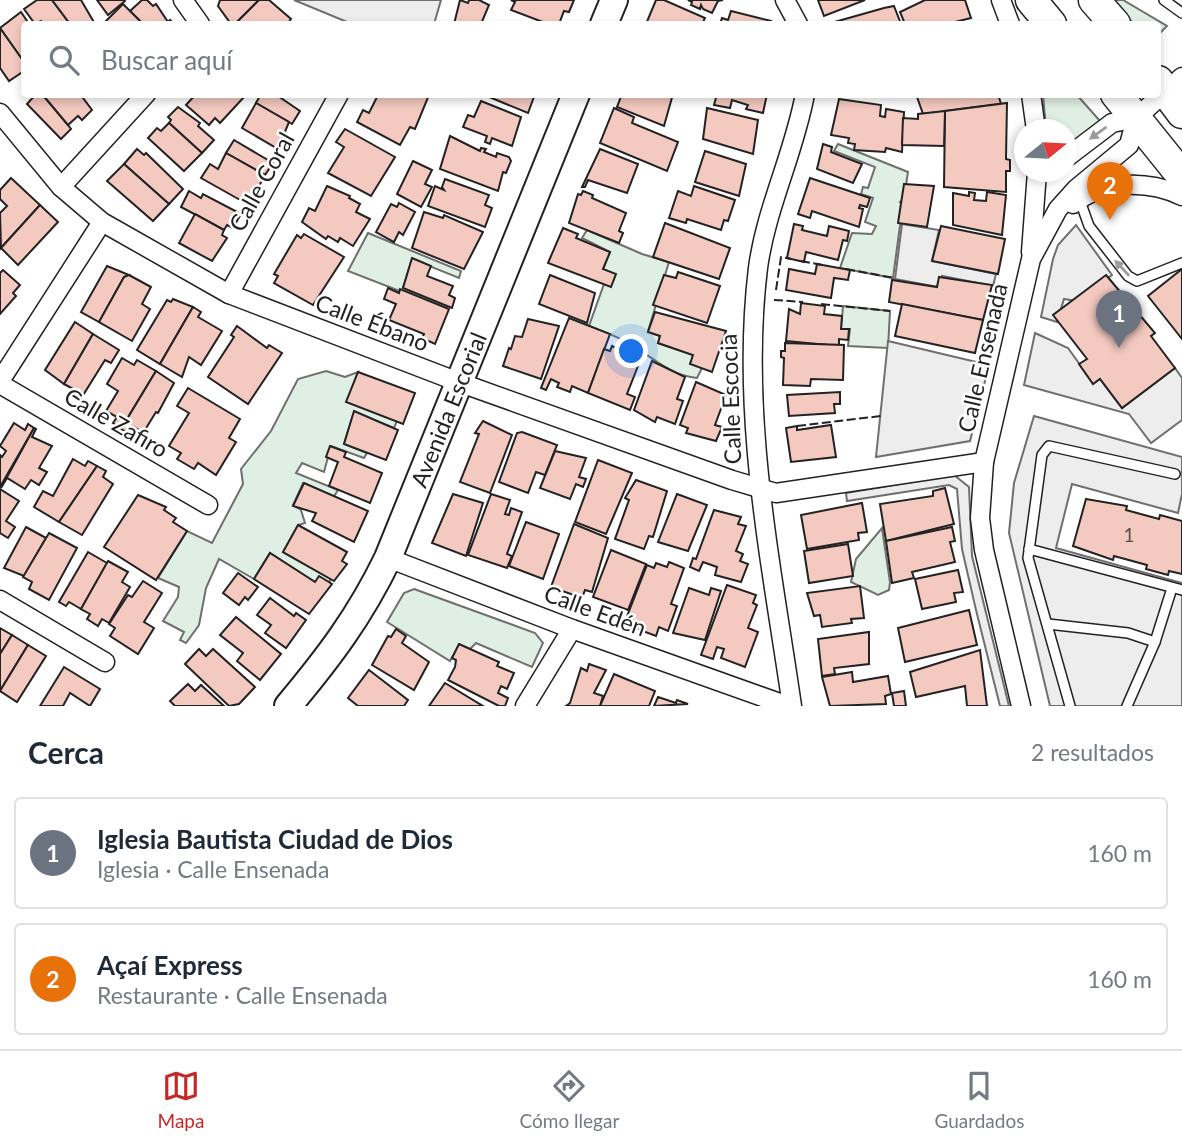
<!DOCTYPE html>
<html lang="es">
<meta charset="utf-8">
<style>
body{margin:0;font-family:Lato,sans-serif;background:#f2f2f3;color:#1f2937}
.compass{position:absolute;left:1014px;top:119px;width:63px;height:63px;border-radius:50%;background:#fff;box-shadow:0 4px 10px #0003;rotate:72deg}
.you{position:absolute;left:632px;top:352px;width:24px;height:24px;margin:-18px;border:5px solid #fff;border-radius:50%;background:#1a73e8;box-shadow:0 0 0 10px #1a73e833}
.badge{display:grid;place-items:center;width:46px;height:46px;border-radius:50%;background:#c62828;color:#fff;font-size:23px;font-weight:700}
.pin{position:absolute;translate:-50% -58px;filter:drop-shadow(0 2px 4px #0008)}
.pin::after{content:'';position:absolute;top:37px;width:24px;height:21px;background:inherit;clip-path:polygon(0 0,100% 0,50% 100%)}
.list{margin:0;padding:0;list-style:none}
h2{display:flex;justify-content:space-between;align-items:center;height:91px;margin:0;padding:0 28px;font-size:30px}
h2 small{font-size:23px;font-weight:400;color:#747a83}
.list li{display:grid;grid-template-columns:46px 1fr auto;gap:21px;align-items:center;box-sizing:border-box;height:112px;margin:0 14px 14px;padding:0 14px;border:2px solid #e0e1e3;border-radius:7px}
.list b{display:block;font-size:26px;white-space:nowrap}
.list p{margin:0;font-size:23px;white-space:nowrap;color:#747a83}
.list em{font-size:23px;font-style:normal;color:#747a83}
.icon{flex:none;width:38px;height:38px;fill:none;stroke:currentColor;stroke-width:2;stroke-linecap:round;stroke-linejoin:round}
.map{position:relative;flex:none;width:1182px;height:706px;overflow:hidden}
.search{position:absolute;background:#fff;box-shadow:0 4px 10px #0003;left:21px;right:21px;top:21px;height:77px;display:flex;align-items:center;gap:18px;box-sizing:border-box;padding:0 24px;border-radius:7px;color:#747a83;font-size:26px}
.sheet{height:343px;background:#fff}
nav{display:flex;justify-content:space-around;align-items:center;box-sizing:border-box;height:98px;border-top:2px solid #e0e1e3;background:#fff;font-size:19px;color:#747a83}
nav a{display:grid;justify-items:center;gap:4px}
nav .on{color:#c62828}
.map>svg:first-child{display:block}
.green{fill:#e0efe3;stroke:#6f6f6f;stroke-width:2}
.parking{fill:#ededed;stroke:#6f6f6f;stroke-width:2}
.building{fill:#f3c9c0;stroke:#222;stroke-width:2}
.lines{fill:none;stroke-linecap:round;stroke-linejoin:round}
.lane-casing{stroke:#222;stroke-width:12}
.street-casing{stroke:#222;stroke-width:21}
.secondary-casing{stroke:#222;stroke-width:30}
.primary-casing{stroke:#222;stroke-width:33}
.lane{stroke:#fff;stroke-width:9}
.street{stroke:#fff;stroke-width:18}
.secondary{stroke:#fff;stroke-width:26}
.primary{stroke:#fff;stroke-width:30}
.fence{stroke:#222;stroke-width:2;stroke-dasharray:9 3.5;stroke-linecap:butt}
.oneway{fill:#9c9c9c}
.labels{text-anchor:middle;stroke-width:5;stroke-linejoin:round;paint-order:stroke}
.number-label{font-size:19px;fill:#564c4a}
.street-label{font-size:23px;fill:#222;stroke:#fff}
</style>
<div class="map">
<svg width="1182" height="706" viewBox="0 0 1182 706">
<rect width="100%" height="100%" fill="#fff"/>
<g class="green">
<polygon points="1111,0 1123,0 1167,26 1158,35 1158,24 1134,24"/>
<polygon points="1043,95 1077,95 1100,121 1067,151 1066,130 1046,129"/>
<polygon points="838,144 908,172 904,198 900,202 903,203 893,278 840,268 852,233 872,234 876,226 865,222 873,198 861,194 863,187 868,188 875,167 834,151"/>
<path d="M587,230l55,24 27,8 -21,69 12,5 -2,7 35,12 9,13 -5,10c-27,-2 -46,-22 -68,-35 -13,-7 -27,-12 -40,-17l15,-42 -1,-15 7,-17 -28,-14z"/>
<polygon points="368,233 461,271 459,278 412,259 403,288 447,306 446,309 348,271"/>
<polygon points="843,306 890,311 888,348 848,346 850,329 841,329"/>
<polygon points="326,371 345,377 358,372 347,402 397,421 394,428 354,412 344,444 367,453 364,458 331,446 324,472 302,463 296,473 338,490 333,498 303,483 293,505 301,510 305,523 298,525 283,552 331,579 329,582 315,582 270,553 254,579 219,559 206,588 199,625 186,643 180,640 184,632 163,621 178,597 179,587 158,578 187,531 212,543 243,484 241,469 271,431 298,379"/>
<polygon points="882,528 890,582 889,590 878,595 851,582 856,559"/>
<polygon points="414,589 535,633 543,643 532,667 476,643 470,649 459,645 450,661 387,622 404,593"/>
</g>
<g class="parking">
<polygon points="294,0 441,0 434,24 352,24"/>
<polygon points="902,224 939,230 932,261 996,274 993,286 942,276 938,287 895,279"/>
<polygon points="1076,225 1112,275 1076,301 1064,299 1057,322 1041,317 1053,259 1058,245"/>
<polygon points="1035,333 1068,348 1093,383 1100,379 1122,408 1175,368 1182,378 1182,420 1151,443 1129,414 1024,385"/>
<polygon points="888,341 989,365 970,441 876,457"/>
<polygon points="1034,416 1182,457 1182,494 1178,513 1072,484 1056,548 1182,583 1182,706 1050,706 1009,533 1014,483"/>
<polygon points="954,475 969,487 972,556 1009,706 1000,706 976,610 962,549 957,489 949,485 847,501 846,493"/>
</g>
<g class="building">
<polygon points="37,0 52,0 70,24 43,24 41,21 35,24 24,9"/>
<polygon points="52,0 81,0 95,24 70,24"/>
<polygon points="97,0 124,0 125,1 108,15"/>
<polygon points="142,0 147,0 153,6 156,4 168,22 170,20 174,24 143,24 130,11"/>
<polygon points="220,0 259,0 235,24 231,24 218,6"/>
<polygon points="259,0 269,0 291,19 287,24 235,24"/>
<polygon points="460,0 468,3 469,0 479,0 489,5 481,24 454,24"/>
<polygon points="511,0 574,0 569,12 564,11 559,24 548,24 511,10 515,2"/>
<polygon points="656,0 664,0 705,18 702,24 646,24"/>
<polygon points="688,0 723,0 718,1 712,13 703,9 701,5 700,9 691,5 692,2"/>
<polygon points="818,0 865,0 824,16"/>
<polygon points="925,0 965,0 971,18 947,24 905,24 900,12"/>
<polygon points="123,4 143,24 103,24"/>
<polygon points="894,6 901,24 831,23 884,8"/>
<polygon points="731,11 771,21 770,24 720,24 722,18 728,20"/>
<polygon points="21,12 29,24 24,24 24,62 0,28"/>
<polygon points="0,28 24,62 24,71 9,81 0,68"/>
<polygon points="36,94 42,94 68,125 71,129 61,139 27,104"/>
<polygon points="42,94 80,94 92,110 82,120 78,116 68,125"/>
<polygon points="196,94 243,94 245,96 220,123 215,118 209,125 186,105"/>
<polygon points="261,94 275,94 300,111 292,124 256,103"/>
<polygon points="373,94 429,95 415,129 410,127 400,145 357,122 363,110 369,113 377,97"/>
<polygon points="482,94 535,94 528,113"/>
<polygon points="622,94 673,94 664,126 617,107"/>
<polygon points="717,94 767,94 763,113 746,109 748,105 732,100 730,108 714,105"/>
<polygon points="916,94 998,94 1001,104 923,114"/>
<polygon points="839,99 881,105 880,116 885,117 886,109 904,112 902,152 886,148 885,152 854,150 855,144 848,143 849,138 831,135"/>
<polygon points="481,101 521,117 512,146 492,138 490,144 485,142 487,136 463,127 468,115 474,117"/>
<polygon points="256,103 289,122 278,149 242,128"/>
<polygon points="1007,103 1006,159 1010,160 1010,171 1006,171 1006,192 944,187 945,111"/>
<polygon points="178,107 200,123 198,126 214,140 202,153 169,123 171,120 168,117"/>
<polygon points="614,108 634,117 632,123 678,142 667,171 600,143"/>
<polygon points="707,108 758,120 753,154 703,139"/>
<polygon points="945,111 944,146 902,145 903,118 918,119 918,114"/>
<polygon points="169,123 202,153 184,171 148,138 157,128 161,131"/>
<polygon points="345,129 395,157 371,196 328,173 344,147 336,142"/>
<polygon points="450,136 480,151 481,148 486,149 484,152 496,157 497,153 509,157 511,161 506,173 503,172 498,191 440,169"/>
<polygon points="234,140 273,163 265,175 226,153"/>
<polygon points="823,144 832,147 831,152 862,164 853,183 817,169"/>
<polygon points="137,149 144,155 146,153 183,189 169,204 124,164"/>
<polygon points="600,149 638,164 627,193 588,180 585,187 582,187"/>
<polygon points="705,151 746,164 739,196 695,182"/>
<polygon points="226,153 265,175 249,205 201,178 210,164 218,169"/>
<polygon points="413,161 432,170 425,184 432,187 421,207 397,194"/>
<polygon points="124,164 169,204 153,221 107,181"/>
<polygon points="11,178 40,205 1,248 0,213 7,206 0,199 0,190"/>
<polygon points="810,178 870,198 867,207 860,205 859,208 863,209 859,227 812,211 810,218 798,214"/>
<polygon points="445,179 489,195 485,205 492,208 485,227 428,206 435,186 444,190 442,187"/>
<polygon points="904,184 934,186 927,227 898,223"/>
<polygon points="327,186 350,196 349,198 360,204 356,212 370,219 353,246 340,238 338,242 328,236 326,239 302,222 309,208 315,211"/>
<polygon points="694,186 735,200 728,221 724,220 721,230 687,219 686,223 669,218 678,191 691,196"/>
<polygon points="189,191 201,198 203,194 241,214 233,228 227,225 224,230 181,207"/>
<polygon points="583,191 593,195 592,198 626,213 619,231 623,233 619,243 569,223 578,194 581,195"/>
<polygon points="969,192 975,193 974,200 986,201 987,192 1006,195 1002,235 953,225 953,193 969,196"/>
<polygon points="399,203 415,212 403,235 399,232 394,242 376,232 391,204 397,207"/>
<polygon points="40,205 58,222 18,265 1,248"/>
<polygon points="424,212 443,218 444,215 483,232 464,269 412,248"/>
<polygon points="195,214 224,230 222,235 227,238 212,261 179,243"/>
<polygon points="665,223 730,248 719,279 653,257"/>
<polygon points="794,224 803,226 802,230 827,236 829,226 849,231 847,241 843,240 838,260 806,252 804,262 787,258"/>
<polygon points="941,226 1005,239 998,274 932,261"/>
<polygon points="563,228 578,234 576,238 610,252 603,269 616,274 611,287 548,263"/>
<polygon points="304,234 344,257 313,305 274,283 278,276 274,274 297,235 301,238"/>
<polygon points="412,258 431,266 427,276 453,286 449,295 455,298 452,308 403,288"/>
<polygon points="817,264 850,270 848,280 834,278 831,298 786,290 789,269 815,274"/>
<polygon points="107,266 129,275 124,277 99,322 81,312"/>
<polygon points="1182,269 1182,339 1148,296"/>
<polygon points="3,270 20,285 13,293 16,296 0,314 0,273"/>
<polygon points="678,272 720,286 707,323 653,305 664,275 676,278"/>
<polygon points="129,275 151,287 142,304 150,309 132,341 99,322 124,277"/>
<polygon points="550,275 595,293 587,323 539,304"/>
<polygon points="1106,275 1155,333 1151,336 1175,368 1122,408 1100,379 1093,384 1079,364 1087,359 1053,315"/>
<polygon points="939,277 992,285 983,320 889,302 892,280 937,287"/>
<polygon points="388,288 399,293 400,289 449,309 435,344 422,338 424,334 389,320 396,304 384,299"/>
<polygon points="173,299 193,307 160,364 137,350 167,300 171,302"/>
<polygon points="801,303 825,306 824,314 842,316 841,329 849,329 848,340 839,339 839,346 786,341 789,309 800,314"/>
<polygon points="902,304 983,320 975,353 895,336"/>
<polygon points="193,307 201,312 198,317 222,331 201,365 189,357 182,377 160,364"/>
<polygon points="655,312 726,331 712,372 690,364 693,355 658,343 660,336 648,332"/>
<polygon points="569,318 610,334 588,393 572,386 570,392 557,387 559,383 551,379 546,390 541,388"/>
<polygon points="528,319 559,326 541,379 503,366 509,348 511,349 515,336 522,337"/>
<polygon points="75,322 93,334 64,384 45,370"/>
<polygon points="237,326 267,348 269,345 282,353 248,404 208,377 234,337 231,335"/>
<polygon points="93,334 119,350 111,363 105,360 80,400 72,395 75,390 64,384"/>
<polygon points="785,343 844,345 843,380 811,379 810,386 783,385 784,358 781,357 781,351 785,351"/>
<polygon points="612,346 640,361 627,394 635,397 630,410 588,393 604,349 610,351"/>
<polygon points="122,358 134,365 137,360 156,371 121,429 113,423 117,417 106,411 118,391 107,384"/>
<polygon points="652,361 685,377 677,399 683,401 675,424 657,417 655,422 634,410"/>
<polygon points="156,371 174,383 158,413 156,412 143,433 134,427 130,434 121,429"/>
<polygon points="358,372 415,393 403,424 346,402"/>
<polygon points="696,382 726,395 715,425 722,427 716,441 686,433 688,428 680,425"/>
<polygon points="188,388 240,419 229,438 236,442 216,475 198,463 194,469 177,459 181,453 169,446 189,413 177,406"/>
<polygon points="840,392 840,404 834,404 835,413 789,416 787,395"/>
<polygon points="354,411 398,430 386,460 344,444"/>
<polygon points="483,421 512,435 490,493 460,482 479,434 475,433"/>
<polygon points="14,423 25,430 28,424 34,428 0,487 0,455 2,457 6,451 0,446"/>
<polygon points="831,425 836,457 791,462 786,428 797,426 797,430"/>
<polygon points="34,428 36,429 32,437 52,446 39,468 47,472 39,485 31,480 25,489 7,478 1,488"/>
<polygon points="522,432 557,445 545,475 536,472 528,493 499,482 517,433"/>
<polygon points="330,446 346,452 344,457 382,473 370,503 329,486 338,462 326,457"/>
<polygon points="555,451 586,458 579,477 586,479 583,487 576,484 570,499 540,488"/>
<polygon points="73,459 85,466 88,461 97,466 59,522 34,507 43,491 53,496"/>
<polygon points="598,460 632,473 606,534 575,522"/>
<polygon points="97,466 106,471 103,477 113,484 82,535 59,522"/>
<polygon points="636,480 667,491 653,537 649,536 644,549 615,539 629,500 625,498"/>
<polygon points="304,483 368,511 354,542 312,521 316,513 293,506"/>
<polygon points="945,488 954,524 886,541 880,504 933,496 933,491"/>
<polygon points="0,489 19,501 6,521 15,527 8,538 0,533"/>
<polygon points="453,494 483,503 466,556 432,543"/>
<polygon points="491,494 510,500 505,514 509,515 511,508 522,512 507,554 512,556 507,568 468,555"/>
<polygon points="677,494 707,505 688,551 658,542"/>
<polygon points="138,495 166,507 164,510 176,518 173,522 187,531 156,580 104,547"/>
<polygon points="1086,499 1127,506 1126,510 1159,519 1160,515 1182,521 1182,574 1169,571 1168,575 1146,569 1147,565 1114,556 1113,560 1073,546"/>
<polygon points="862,503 867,532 858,533 859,540 807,549 801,515"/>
<polygon points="714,510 741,517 738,524 746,526 736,551 743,554 740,561 748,564 741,582 715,575 717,567 703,562 699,571 690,567 693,558 696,559"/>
<polygon points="526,522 559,534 543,579 509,566"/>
<polygon points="574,524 608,538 592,592 585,590 582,598 551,587"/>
<polygon points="298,525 347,552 342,561 347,564 334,581 283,552"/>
<polygon points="26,527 46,538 24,576 4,568"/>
<polygon points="952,527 955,541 950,542 955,562 912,572 914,578 892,583 886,541"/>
<polygon points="49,533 77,548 49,600 29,589 32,582 23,577"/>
<polygon points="848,544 853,576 809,583 804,551"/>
<polygon points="611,550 646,564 628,610 593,597"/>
<polygon points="88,552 107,563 81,609 69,602 66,606 59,602"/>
<polygon points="270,553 315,582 319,576 332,584 309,614 254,579"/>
<polygon points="108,561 128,572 122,582 130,587 109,623 102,619 98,626 87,619 90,614 81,609"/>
<polygon points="669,562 684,568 671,604 677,606 668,631 659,627 656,636 624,624 647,565 654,568 656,563 667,567"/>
<polygon points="958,570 963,592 954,593 956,602 922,609 915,579"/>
<polygon points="238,573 258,587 248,600 245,597 239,605 223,593"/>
<polygon points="143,581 162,593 144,622 154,628 138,654 110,636 115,628 109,624 128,595 132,597"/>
<polygon points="727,585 756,595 753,603 757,605 748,628 758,632 745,667 721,658 724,649 717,647 713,659 701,655"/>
<polygon points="860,586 864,618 851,619 852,623 822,627 820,615 814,616 807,593"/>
<polygon points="689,588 709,595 711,588 721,591 705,640 673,633"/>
<polygon points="270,598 294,616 296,613 306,620 286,648 265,633 271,625 257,615"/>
<polygon points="969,610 977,645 905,662 898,628"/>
<polygon points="236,617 281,654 260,680 237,661 243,653 220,635"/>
<polygon points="0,628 12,635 0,654"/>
<polygon points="396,629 406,636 402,643 429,662 414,690 372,665 388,636 391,637"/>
<polygon points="869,632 869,664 834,668 835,674 822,676 818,639"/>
<polygon points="12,635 28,645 0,691 0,654"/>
<polygon points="459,644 499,662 497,666 514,673 507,689 501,686 498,693 508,698 505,706 499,706 448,680 455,667 456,660 452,658"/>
<polygon points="28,645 46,656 17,702 0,691"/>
<polygon points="199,649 206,656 213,649 255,687 239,704 229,706 185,664"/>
<polygon points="980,650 987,706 967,706 965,686 916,697 910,672"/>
<polygon points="589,664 606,670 594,693 603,696 600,706 566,706 570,703 581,668 587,671"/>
<polygon points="64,667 100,689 90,706 70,693 63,706 40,706"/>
<polygon points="369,670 408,700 404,706 358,706 348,698"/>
<polygon points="852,672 853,682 888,676 891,694 885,696 886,704 830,706 822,677"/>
<polygon points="614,674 655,691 649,706 600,706"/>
<polygon points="445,683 483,706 429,706"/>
<polygon points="188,684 195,691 201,685 224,706 175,706 170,701"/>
<polygon points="904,691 906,706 894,706 892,693"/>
<polygon points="658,697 676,703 677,700 688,704 654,706"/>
</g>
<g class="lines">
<g class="lane-casing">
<g id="lane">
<polyline points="1164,0 1182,13"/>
<polyline points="1079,198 1089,226 1128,276 1137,281 1182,263"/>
<polyline points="1029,549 1182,590"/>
<polyline points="1048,624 1128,633 1155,642"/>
<polyline points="1070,706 1028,558 1042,455 1049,446 1175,474"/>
<polyline points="1127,706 1155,642 1172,588"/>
</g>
</g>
<g class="street-casing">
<g id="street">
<polyline points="183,0 200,24"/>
<polyline points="785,0 798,24"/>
<polyline points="1001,0 1010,24"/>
<polyline points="1031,94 1036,130"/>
<polyline points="0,113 61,187 102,222 229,294 461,383 732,480 776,493 984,462"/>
<polyline points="1066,158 1112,123 1136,118"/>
<polyline points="61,187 146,94"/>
<path d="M1073,204c30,-24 75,-24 109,-8"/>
<polyline points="1031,252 1037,172"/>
<polyline points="229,294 339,94"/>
<polyline points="0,381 102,222"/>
<polyline points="0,384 208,505"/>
<polyline points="388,558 572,629 788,706"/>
<polyline points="0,600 105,662"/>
<polyline points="525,706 572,629"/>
<path d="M792,706c-21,-145 -52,-291 -34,-438 8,-60 36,-114 47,-174"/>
<polyline points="1021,706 984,550 980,518 984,462 1031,259 1058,209 1076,189 1129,145 1136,118 1182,77"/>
</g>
</g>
<g class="secondary-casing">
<g id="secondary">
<polyline points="604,24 614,0"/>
<path d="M288,706c41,-49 72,-90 100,-148l188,-464"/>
</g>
</g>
<g class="primary-casing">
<g id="primary">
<polyline points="1031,0 1051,24"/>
<polyline points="1094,0 1115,24"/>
<polyline points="1158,81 1182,113"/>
<polyline points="1116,94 1182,176"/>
</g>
</g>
<use href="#lane" class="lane"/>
<use href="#street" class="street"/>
<use href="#secondary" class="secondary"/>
<use href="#primary" class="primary"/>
<g class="fence">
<polyline points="801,261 822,265"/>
<polyline points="846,269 894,278"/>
<polyline points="776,290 781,257 791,259"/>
<polyline points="774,300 803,302"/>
<polyline points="821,304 890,311"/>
<polyline points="797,426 881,416"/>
</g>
</g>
<defs><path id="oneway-solid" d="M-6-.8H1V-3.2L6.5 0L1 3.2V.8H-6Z" transform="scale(1.75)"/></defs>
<g class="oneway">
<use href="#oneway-solid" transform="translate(1098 133) rotate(144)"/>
<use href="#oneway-solid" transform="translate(1122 268) rotate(-133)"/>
</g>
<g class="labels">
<g class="number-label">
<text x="1129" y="542">1</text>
</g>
<g class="street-label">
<text transform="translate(262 182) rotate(-61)" y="8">Calle Coral</text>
<text transform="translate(372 323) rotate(21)" y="8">Calle Ébano</text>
<text transform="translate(983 358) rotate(-77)" y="8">Calle Ensenada</text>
<text transform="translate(731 399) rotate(-92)" y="8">Calle Escocia</text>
<text transform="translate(449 410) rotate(-68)" y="8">Avenida Escorial</text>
<text transform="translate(116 423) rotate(30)" y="8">Calle Zafiro</text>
<text transform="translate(595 611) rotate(20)" y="8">Calle Edén</text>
</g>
</g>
</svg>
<svg class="compass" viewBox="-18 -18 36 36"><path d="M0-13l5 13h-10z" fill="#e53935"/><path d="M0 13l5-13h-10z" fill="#747a83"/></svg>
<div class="you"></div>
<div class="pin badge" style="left:1119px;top:348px;background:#6b7280">1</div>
<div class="pin badge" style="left:1110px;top:220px;background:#e8710a">2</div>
<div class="search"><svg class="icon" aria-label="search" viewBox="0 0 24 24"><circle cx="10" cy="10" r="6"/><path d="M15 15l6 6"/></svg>Buscar aquí</div>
</div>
<section class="sheet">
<h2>Cerca<small>2 resultados</small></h2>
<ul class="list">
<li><span class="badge" style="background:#6b7280">1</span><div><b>Iglesia Bautista Ciudad de Dios</b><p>Iglesia · Calle Ensenada</p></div><em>160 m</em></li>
<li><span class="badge" style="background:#e8710a">2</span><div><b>Açaí Express</b><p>Restaurante · Calle Ensenada</p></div><em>160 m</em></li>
</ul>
</section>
<nav>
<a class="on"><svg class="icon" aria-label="map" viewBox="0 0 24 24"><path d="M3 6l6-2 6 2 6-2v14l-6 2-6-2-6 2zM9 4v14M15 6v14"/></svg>Mapa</a>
<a><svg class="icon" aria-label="directions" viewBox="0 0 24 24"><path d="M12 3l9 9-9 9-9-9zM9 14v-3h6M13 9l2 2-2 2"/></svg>Cómo llegar</a>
<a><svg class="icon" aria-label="saved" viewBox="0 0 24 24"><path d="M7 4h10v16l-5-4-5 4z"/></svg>Guardados</a>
</nav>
